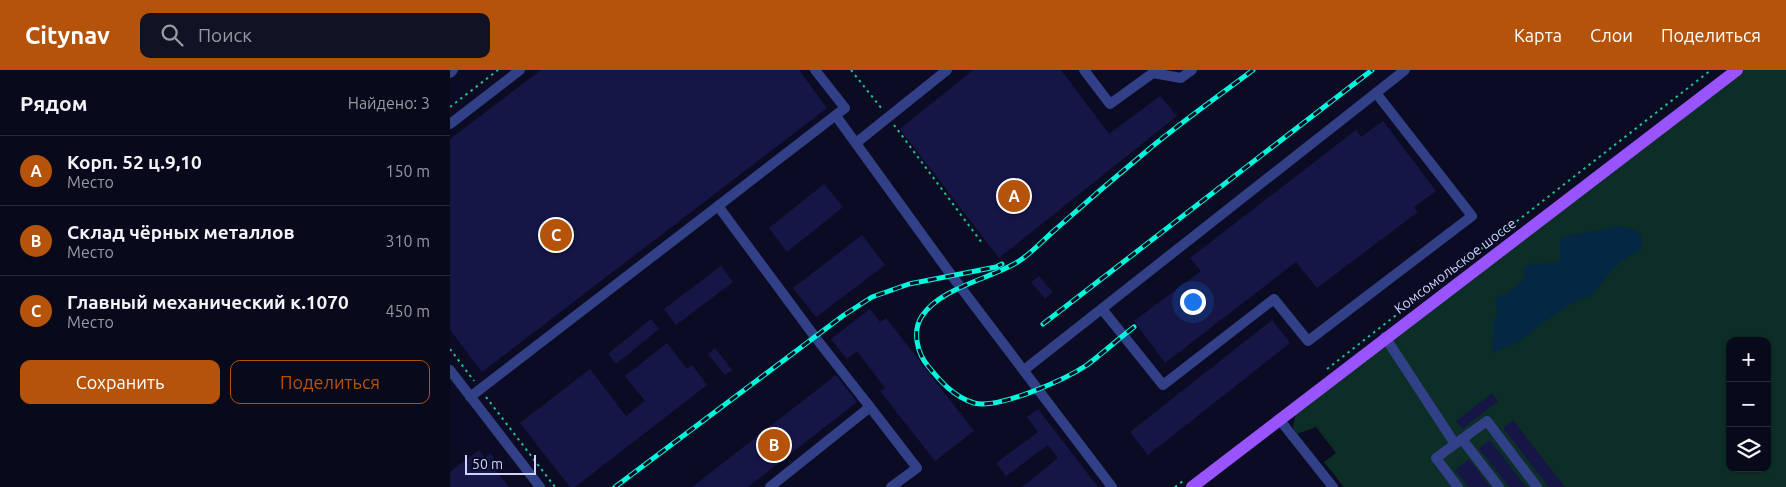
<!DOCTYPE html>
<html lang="ru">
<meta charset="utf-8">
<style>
body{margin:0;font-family:Ubuntu,sans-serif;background:#111223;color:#f1f3f6}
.controls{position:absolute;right:15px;bottom:15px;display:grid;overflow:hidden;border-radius:10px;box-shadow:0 1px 4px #0004}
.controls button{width:45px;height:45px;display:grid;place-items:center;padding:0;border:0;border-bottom:1px solid #292a39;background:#08091a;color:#f1f3f6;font:25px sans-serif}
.scale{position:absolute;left:15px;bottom:12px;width:71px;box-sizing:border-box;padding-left:5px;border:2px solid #cdd2ff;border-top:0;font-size:14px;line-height:18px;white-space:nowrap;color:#cdd2ff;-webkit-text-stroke:4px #0b0c23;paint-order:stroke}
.you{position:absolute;left:742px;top:231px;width:18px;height:18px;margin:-12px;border:4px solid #fff;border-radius:50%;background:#1a73e8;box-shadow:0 0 0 8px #1a73e833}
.badge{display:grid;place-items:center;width:32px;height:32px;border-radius:50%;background:#b45309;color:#fff;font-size:16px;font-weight:700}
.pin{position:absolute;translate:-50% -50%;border:2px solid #fff;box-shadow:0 1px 5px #0006}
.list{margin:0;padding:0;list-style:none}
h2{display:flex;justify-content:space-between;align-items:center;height:65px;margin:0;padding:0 20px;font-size:21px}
h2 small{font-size:16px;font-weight:400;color:#989aa2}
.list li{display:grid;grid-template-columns:32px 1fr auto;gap:15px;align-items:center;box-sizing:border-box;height:70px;padding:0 20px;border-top:1px solid #292a39}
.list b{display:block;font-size:19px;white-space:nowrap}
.list p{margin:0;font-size:16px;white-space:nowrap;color:#989aa2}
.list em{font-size:16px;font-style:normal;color:#989aa2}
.actions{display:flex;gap:10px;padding:15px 20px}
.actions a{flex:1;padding:11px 0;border:1px solid #b45309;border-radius:10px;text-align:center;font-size:18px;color:#b45309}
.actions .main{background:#b45309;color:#fff}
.icon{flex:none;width:28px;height:28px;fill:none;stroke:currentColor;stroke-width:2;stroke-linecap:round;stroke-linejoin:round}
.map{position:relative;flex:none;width:1336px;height:417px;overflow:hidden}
header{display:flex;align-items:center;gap:30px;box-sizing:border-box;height:70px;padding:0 25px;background:#b45309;color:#fff}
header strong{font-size:24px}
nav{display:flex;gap:28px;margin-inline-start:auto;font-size:18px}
.search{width:350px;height:45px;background:#111223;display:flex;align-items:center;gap:12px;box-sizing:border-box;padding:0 18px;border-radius:10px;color:#989aa2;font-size:19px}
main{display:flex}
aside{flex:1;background:#08091a}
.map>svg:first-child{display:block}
.green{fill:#0d2e26;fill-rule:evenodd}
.water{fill:#042843}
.building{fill:#151646}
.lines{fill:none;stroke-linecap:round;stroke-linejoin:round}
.path{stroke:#20c094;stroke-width:2;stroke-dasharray:2.5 4;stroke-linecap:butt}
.minor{stroke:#314087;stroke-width:10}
.major{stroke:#9a54ff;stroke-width:12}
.rail-casing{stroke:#00f8dc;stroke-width:5}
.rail{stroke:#0b0c23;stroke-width:3;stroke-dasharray:9;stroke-linecap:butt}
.labels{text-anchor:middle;stroke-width:4;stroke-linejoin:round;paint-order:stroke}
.street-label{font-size:14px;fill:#cdd2ff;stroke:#0b0c23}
</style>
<header>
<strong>Citynav</strong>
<div class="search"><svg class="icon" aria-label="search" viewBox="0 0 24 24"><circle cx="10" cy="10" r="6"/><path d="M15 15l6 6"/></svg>Поиск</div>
<nav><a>Карта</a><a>Слои</a><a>Поделиться</a></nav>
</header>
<main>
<aside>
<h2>Рядом<small>Найдено: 3</small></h2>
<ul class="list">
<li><span class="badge">A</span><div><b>Корп. 52 ц.9,10</b><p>Место</p></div><em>150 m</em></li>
<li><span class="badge">B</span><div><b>Склад чёрных металлов</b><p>Место</p></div><em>310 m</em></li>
<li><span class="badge">C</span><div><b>Главный механический к.1070</b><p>Место</p></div><em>450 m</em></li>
</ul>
<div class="actions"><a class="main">Сохранить</a><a>Поделиться</a></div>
</aside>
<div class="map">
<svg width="1336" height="417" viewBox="0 0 1336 417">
<rect width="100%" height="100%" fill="#0b0c23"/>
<path class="green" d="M1293,0h43v417h-442l-20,-25 12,-9 -20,-26 -19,7 -4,-7 3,-13zM1280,271h37v127h-37z"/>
<polygon class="water" points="1170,156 1182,159 1191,165 1192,179 1167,194 1142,225 1126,231 1092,253 1069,272 1042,283 1044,249 1048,243 1045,227 1055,225 1075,209 1073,198 1082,194 1107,193 1110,189 1110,169 1116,166"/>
<g class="building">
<polygon points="91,0 349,0 377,38 32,302 0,260 0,69"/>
<polygon points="523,0 611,0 659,64 710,26 727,46 549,188 450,59"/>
<polygon points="933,51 986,121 964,137 968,142 867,218 846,192 715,293 684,251 751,201 740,188 906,60 911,67"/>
<polygon points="374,114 393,137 337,182 319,158"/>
<polygon points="412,165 435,195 366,247 343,218"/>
<polygon points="271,196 283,212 226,255 214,239"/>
<polygon points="589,206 603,222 595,229 581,212"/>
<polygon points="420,239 430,252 436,248 524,361 485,391 430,321 435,318 407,281 397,289 381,269"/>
<polygon points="201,249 209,259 166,294 158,284"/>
<polygon points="822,250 840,273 698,385 680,362"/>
<polygon points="217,273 237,299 242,295 257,315 125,417 120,417 70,353 140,299 176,346 195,331 175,306"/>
<polygon points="265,278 282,300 275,305 258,284"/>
<polygon points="386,305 407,332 298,417 242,417"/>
<polygon points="1042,323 1048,331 1012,359 1006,351"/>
<polygon points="588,339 648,417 572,417 608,388 598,375 556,406 546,393 588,362 577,347"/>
<polygon points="1063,350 1115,417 1099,417 1053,358"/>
<polygon points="1040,370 1076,417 1059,417 1029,378"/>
<polygon points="29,380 35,388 40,383 48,393 43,397 59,417 0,417 0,402"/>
<polygon points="1019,389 1040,417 1019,417 1005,400"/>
</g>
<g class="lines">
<g class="path">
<polyline points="401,0 432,39"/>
<polyline points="0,37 48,0"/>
<polyline points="444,55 532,173"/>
<polyline points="0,279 24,311"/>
<polyline points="877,299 1261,0"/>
<polyline points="36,327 105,417"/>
<polyline points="725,417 733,411"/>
</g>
<g class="minor">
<polyline points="634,0 660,34 703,3 731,8 742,0"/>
<polyline points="0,3 3,0"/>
<polyline points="386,46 502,206 662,417"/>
<polyline points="0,54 70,0"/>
<polyline points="406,73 497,0"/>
<polyline points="652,239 713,315 824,229 858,271 1022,146 926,23"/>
<polyline points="935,267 1005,374 1012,369 1049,417"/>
<polyline points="0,300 90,417"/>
<polyline points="574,300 955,0"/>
<polyline points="20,327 268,136"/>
<polyline points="420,337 467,398 441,417"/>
<polyline points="829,349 883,417"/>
<polyline points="1012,369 1037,351 1087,417"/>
<polyline points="1005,374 986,388 1008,417"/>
<polyline points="320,417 420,337 365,267 268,136 395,38 365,0"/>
</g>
<polyline class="major" points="742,417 1287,0"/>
<g class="rail-casing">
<g id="rail">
<polyline points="593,254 922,0"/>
<path d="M684,257c-16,12 -31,26 -47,38 -21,14 -89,45 -113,38 -20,-6 -34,-22 -46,-37 -11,-13 -16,-35 -6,-50 19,-28 64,-36 94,-53 14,-8 27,-23 40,-34 28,-25 57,-50 86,-74 35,-30 74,-57 111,-85"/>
<polyline points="165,417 394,245 422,227 459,214 546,197 552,194"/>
</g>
</g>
<use href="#rail" class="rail"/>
</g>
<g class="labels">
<g class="street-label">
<text transform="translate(1005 196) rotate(-37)" y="5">Комсомольское шоссе</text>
</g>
</g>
</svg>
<div class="controls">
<button>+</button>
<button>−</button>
<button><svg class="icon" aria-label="layers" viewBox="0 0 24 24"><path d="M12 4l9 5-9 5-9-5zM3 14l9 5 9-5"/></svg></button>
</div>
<div class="scale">50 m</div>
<div class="you"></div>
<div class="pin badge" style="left:564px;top:126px">A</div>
<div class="pin badge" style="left:324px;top:375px">B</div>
<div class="pin badge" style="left:106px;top:165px">C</div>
</div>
</main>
